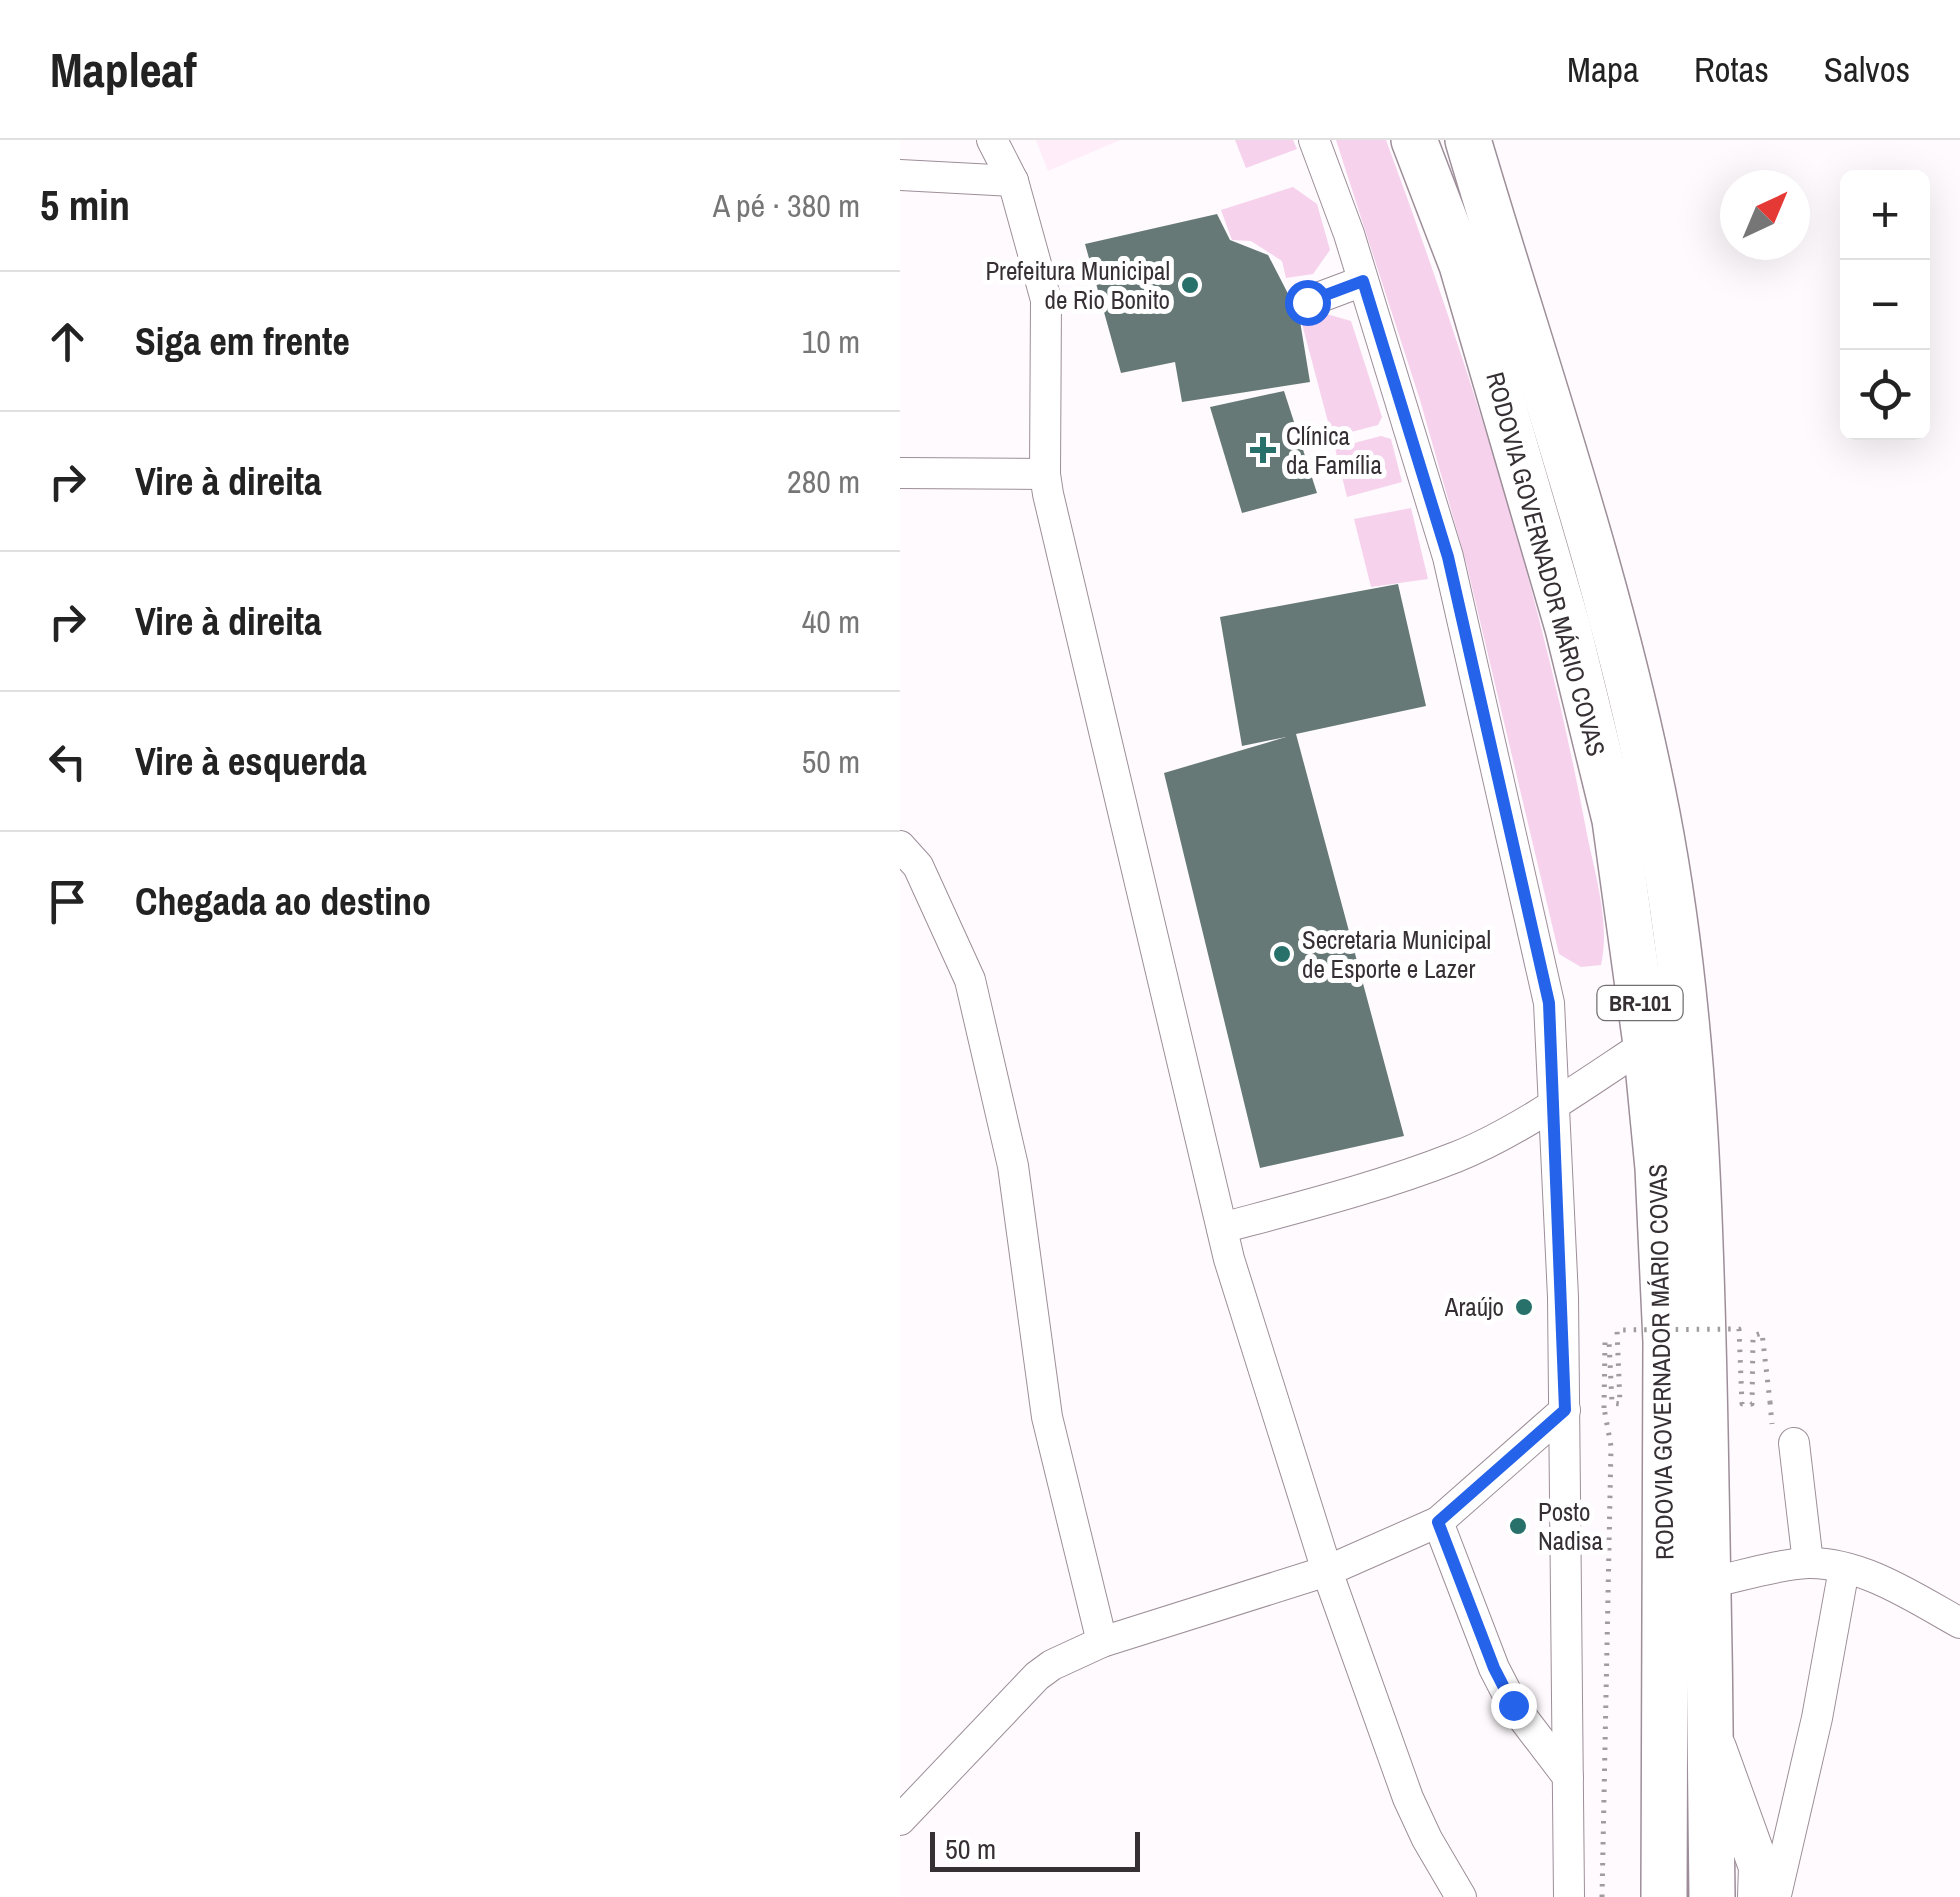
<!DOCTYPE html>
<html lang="pt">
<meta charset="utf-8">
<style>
body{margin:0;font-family:"Archivo Narrow",sans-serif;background:#f2f2f2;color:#222}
.controls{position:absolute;right:30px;top:30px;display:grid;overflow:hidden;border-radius:15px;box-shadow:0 10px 40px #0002}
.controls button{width:90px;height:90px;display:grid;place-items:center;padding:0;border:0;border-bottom:2px solid #e0e0e0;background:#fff;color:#222;font:50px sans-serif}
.compass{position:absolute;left:820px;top:30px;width:90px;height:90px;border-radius:50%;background:#fff;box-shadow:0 10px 40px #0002;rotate:44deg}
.scale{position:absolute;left:30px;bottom:25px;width:210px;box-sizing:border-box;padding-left:10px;border:5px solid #363034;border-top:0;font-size:28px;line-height:35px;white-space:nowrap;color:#363034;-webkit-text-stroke:8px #fff;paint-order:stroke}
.stop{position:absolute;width:30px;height:30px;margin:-22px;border:8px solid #2563eb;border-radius:50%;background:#fff}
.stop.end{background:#2563eb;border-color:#fff;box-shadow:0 2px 10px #0008}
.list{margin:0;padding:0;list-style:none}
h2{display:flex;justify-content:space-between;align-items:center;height:130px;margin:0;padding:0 40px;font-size:42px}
h2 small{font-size:32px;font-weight:400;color:#767676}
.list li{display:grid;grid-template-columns:65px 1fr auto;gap:30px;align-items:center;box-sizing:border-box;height:140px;padding:0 40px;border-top:2px solid #e0e0e0}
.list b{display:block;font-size:38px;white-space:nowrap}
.list em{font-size:32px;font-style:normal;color:#767676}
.icon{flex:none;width:55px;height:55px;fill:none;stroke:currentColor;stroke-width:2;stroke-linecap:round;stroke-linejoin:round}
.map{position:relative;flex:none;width:1060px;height:1757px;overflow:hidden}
header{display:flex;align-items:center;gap:60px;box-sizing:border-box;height:140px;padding:0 50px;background:#fff;border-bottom:2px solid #e0e0e0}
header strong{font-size:48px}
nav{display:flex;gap:55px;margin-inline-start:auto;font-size:35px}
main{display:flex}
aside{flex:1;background:#fff}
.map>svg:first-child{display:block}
.built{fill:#ffedfa}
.green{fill:#f6d2ed}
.building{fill:#667976}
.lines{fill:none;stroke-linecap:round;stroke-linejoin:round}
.minor-casing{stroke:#9d8e99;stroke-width:32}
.major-casing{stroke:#9d8e99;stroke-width:42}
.highway-casing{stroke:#9d8e99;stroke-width:48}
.path{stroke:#9f9b9e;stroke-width:5;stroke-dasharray:2.5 8;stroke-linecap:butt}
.minor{stroke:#fff;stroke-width:30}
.major{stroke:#fff;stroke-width:40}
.highway{stroke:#fff;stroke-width:45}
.path-bridge{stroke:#9f9b9e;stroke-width:5;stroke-dasharray:2.5 8;stroke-linecap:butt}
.route{stroke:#2563eb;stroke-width:12}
.poi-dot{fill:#28716a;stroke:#fff;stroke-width:4}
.labels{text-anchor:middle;stroke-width:10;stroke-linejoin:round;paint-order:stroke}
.shield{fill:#fff;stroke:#726e71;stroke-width:2.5}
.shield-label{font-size:22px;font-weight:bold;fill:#363034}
.poi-label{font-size:25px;fill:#363034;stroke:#fff;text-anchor:start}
.street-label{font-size:25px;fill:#363034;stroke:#fff}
</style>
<header>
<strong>Mapleaf</strong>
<nav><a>Mapa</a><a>Rotas</a><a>Salvos</a></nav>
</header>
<main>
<aside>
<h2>5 min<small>A pé · 380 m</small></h2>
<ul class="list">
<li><svg class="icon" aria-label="ahead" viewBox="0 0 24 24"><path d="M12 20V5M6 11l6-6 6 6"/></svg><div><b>Siga em frente</b></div><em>10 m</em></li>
<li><svg class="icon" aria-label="right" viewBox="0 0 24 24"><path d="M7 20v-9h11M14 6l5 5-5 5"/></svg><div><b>Vire à direita</b></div><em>280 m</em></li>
<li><svg class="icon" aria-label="right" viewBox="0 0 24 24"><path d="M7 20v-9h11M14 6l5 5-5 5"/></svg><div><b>Vire à direita</b></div><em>40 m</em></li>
<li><svg class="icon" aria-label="left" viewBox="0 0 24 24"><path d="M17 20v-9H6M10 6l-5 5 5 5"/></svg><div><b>Vire à esquerda</b></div><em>50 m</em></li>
<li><svg class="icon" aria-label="arrive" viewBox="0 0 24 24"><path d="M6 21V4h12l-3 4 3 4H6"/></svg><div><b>Chegada ao destino</b></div></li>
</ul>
</aside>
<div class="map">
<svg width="1060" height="1757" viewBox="0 0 1060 1757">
<rect width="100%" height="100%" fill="#fefafd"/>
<polygon class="built" points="136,0 220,0 148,31"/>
<g class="green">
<polygon points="335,0 393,0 397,9 346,28"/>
<path d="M436,0h50c82,222 155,451 199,684 8,45 26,96 16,141l-20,2 -22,-13 -92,-388 -47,-166z"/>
<polygon points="393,47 417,64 430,110 413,134 386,138 382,121 351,101 332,100 321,70"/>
<polygon points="416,171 451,181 482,277 478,285 432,297 401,180"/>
<polygon points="481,296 491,299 502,342 447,357 435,308"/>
<polygon points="511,368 528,439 471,447 454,379"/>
</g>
<g class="building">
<polygon points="317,74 330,100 368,115 399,175 410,242 282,262 275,222 221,233 185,104"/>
<polygon points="384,251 417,353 342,373 310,267"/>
<polygon points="498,444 526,566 396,594 504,996 360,1028 264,633 386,597 342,606 320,477"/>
</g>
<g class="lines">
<g class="minor-casing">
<g id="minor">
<polyline points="92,0 113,41 146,160 145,334 148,354 329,1119 427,1431 508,1658 527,1699 561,1757"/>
<polyline points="414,0 449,94 548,417 649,863 663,1157 669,1757"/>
<polyline points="0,35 113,41"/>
<polyline points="407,162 463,141"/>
<polyline points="0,333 145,334"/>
<polyline points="0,706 18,726 70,840 113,1026 147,1277 202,1502"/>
<path d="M322,1088c78,-21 158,-41 234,-71 63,-25 132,-75 190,-113"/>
<polyline points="894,1303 908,1423"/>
<polyline points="538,1382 594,1528 613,1565 668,1637"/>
<path d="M808,1443c30,-6 70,-19 100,-20 54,-1 107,35 152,60"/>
<polyline points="0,1680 137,1536 152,1525 202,1502 427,1431 538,1382 665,1270"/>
<polyline points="876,1755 917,1578 944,1429"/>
</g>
</g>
<g class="major-casing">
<polyline id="major" points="816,1608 859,1727 858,1757"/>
</g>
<g class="highway-casing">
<g id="highway">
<polyline points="514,0 562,125 668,488 715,680 746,904 758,1028 766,1202 764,1757"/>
<path d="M568,0c66,223 145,445 189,674 39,203 44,411 48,616 3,156 6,311 7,467"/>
</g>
</g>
<g class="path">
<polyline points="870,1262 872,1284"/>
<polyline points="702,1757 711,1306 704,1268"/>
</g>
<use href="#minor" class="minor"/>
<use href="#major" class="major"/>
<use href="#highway" class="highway"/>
<polyline class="path-bridge" points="704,1268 705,1202 709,1201 712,1263 720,1264 717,1190 839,1189 842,1264 852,1264 853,1196 862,1193 870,1262"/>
</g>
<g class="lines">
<polyline class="route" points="407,162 463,141 548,417 649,863 665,1270 538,1382 594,1528 613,1565"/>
</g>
<g class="poi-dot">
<circle cx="290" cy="145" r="10"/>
<path d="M358 295h10v10h10v10h-10v10h-10v-10h-10v-10h10z"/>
<circle cx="382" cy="814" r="10"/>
<circle cx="624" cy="1167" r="10"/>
<circle cx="618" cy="1386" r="10"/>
</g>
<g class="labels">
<rect class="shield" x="697.5" y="846" width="85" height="34" rx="8"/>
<g class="shield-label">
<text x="740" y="871">BR-101</text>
</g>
<g class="poi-label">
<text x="270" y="140" text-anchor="end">Prefeitura Municipal<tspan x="270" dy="29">de Rio Bonito</tspan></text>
<text x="386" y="305">Clínica<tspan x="386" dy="29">da Família</tspan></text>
<text x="402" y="809">Secretaria Municipal<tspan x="402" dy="29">de Esporte e Lazer</tspan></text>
<text x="604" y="1176" text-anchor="end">Araújo</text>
<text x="638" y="1381">Posto<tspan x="638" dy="29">Nadisa</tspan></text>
</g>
<g class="street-label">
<text transform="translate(646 424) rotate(75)" y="9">RODOVIA GOVERNADOR MÁRIO COVAS</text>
<text transform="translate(761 1222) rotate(-91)" y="9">RODOVIA GOVERNADOR MÁRIO COVAS</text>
</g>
</g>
</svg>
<div class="controls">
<button>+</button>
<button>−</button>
<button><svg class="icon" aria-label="locate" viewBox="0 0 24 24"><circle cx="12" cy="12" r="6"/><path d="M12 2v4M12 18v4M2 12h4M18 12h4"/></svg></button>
</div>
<svg class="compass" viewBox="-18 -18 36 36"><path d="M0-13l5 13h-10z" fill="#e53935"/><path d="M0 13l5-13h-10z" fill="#767676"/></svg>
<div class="scale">50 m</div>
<div class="stop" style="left:407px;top:162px"></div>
<div class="stop end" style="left:613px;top:1565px"></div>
</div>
</main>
